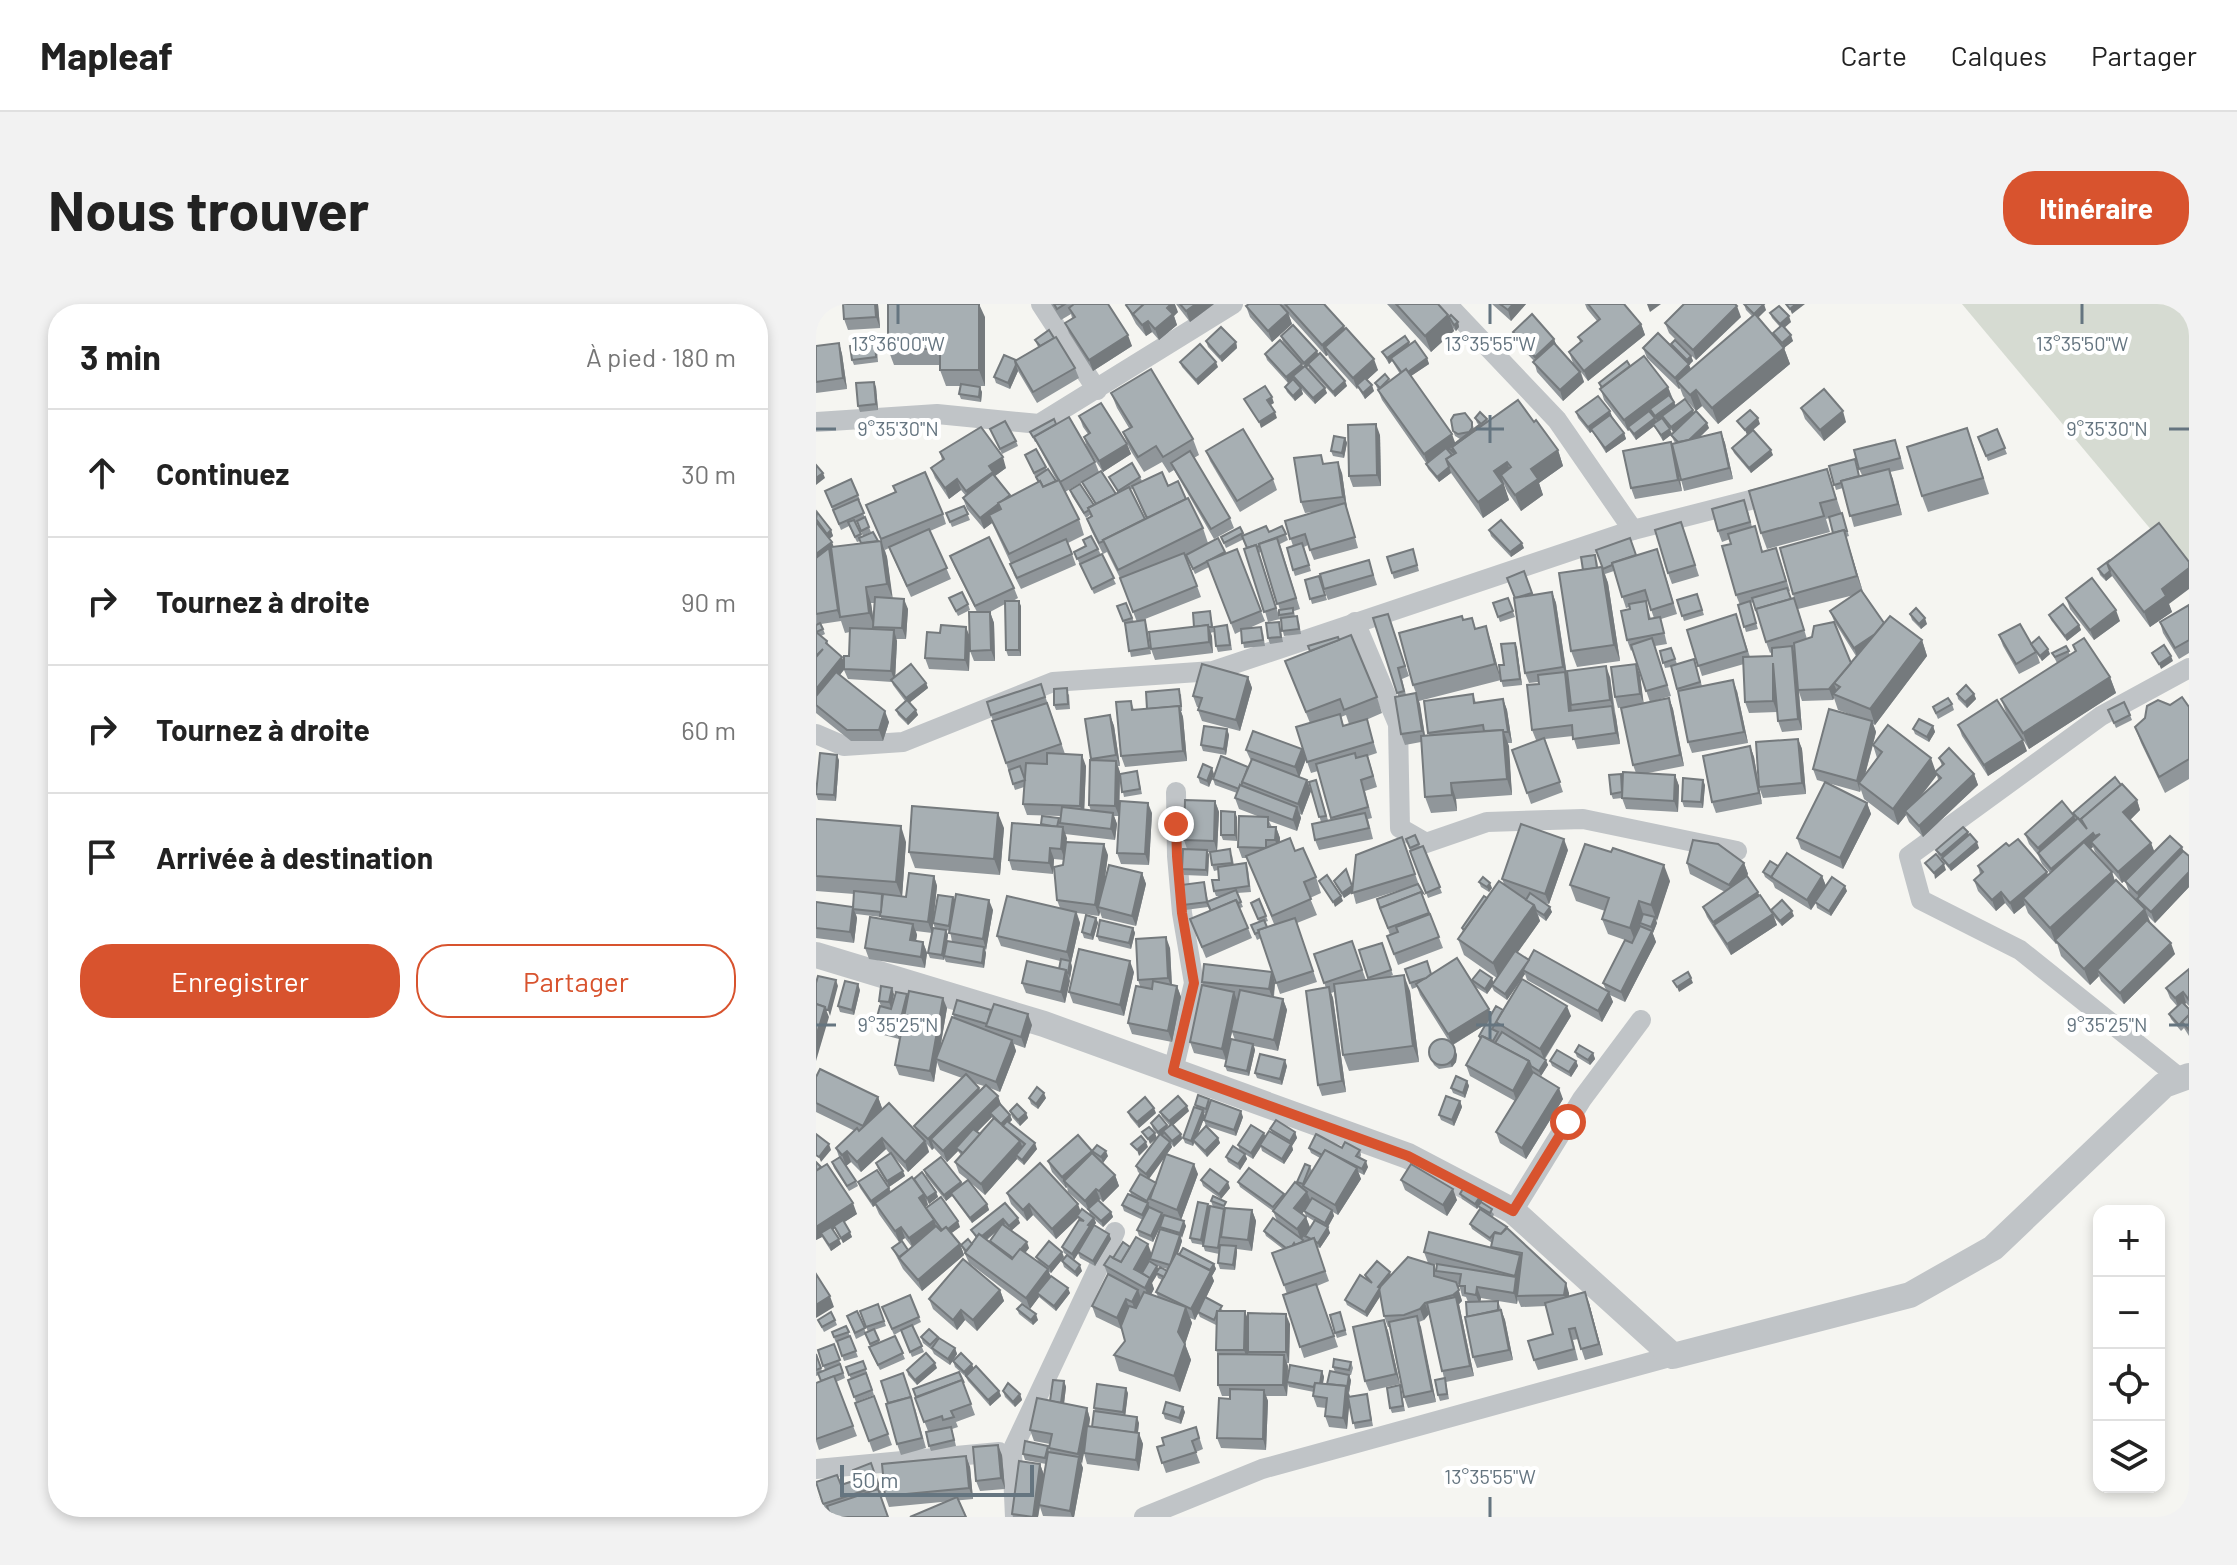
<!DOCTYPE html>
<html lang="fr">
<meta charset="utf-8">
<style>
body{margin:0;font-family:Barlow,sans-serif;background:#f2f2f2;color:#222}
.controls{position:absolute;right:24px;bottom:24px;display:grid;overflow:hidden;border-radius:16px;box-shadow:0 4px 12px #0003}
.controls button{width:72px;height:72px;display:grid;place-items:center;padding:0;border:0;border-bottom:2px solid #e0e0e0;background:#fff;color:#222;font:40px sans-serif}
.scale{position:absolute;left:24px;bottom:20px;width:194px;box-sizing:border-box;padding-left:8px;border:4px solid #657580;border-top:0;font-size:22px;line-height:28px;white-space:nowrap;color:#657580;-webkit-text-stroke:6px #fff;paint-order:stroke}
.stop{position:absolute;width:24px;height:24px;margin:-18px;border:6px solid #d8532e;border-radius:50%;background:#fff}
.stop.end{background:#d8532e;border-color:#fff;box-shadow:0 2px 8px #0008}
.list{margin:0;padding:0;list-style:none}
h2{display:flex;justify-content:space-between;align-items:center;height:104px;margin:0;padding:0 32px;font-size:34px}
h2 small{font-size:26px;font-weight:400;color:#767676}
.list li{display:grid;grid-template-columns:52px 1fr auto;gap:24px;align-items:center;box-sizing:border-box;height:128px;padding:0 32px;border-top:2px solid #e0e0e0}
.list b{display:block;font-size:30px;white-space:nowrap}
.list em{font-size:26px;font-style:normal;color:#767676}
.actions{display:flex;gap:16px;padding:24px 32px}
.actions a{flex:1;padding:18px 0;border:2px solid #d8532e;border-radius:32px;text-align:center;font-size:28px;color:#d8532e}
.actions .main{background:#d8532e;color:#fff}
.icon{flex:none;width:44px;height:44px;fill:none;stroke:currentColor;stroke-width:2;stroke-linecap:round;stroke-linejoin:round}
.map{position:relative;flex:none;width:1373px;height:1213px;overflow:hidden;border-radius:32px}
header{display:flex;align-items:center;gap:48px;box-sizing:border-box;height:112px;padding:0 40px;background:#fff;border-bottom:2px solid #e0e0e0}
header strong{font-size:38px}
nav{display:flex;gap:44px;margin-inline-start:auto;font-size:28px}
.intro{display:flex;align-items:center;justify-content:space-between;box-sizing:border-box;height:192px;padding:0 48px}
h1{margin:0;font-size:56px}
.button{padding:20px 36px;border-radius:32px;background:#d8532e;color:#fff;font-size:28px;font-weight:700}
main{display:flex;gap:48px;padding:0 48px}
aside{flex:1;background:#fff;border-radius:32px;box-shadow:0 4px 12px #0003}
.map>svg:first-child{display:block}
.green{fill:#d6dbd2}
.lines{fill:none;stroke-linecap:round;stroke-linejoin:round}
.minor{stroke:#c0c4c7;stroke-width:20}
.tertiary{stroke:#c0c4c7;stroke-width:26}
.wall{fill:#90969a;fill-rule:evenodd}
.shaded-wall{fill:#757a7d}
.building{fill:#a7afb3;stroke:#757a7d;stroke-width:2}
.route{stroke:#d8532e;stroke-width:10}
.ticks{fill:none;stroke:#657580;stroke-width:3}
.ticks-label{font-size:20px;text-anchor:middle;fill:#657580;stroke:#fff;stroke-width:8;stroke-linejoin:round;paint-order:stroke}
</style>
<header>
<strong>Mapleaf</strong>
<nav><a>Carte</a><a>Calques</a><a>Partager</a></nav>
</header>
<div class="intro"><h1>Nous trouver</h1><a class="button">Itinéraire</a></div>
<main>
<aside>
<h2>3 min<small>À pied · 180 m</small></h2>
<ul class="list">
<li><svg class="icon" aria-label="ahead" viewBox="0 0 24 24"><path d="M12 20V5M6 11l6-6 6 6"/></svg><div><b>Continuez</b></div><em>30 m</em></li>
<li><svg class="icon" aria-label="right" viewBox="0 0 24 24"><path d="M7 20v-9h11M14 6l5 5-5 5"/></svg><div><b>Tournez à droite</b></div><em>90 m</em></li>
<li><svg class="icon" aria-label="right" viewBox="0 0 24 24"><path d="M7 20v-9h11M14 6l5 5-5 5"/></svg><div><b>Tournez à droite</b></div><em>60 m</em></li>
<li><svg class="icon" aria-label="arrive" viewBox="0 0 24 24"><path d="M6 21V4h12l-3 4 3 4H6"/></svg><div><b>Arrivée à destination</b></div></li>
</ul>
<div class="actions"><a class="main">Enregistrer</a><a>Partager</a></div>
</aside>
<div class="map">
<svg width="1373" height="1213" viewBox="0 0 1373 1213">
<rect width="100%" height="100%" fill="#f5f5f1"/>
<polygon class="green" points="1146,0 1373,0 1373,271"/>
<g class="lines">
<g class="minor">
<polyline points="225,0 281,86"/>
<polyline points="631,0 741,116 817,226"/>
<polyline points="0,118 121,110 223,120 417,0"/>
<polyline points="539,318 582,420 584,524 610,539 671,518 767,515 921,547"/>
<polyline points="0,430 28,442 87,438 237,378 397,367 817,226 962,189"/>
<polyline points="357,767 378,679 366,609 361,552 360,488"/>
<polyline points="1365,775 1204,646 1105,596 1093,552 1285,412 1373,364"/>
<polyline points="697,907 766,795 825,716"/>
<polyline points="0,1165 183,1148"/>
<polyline points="199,1213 196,1147 299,928"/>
<polyline points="328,1213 446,1165 857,1052"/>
</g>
<polyline class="tertiary" points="0,651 228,720 592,852 697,907 857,1052 1094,991 1177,944 1348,781 1373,772"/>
</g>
<g class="wall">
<polygon points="62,0 64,24 32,26 28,15"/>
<polygon points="235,0 292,0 316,42 277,67 253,29 249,19 256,14 255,10 245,16"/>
<polygon points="360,0 398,0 374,18"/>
<polygon points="433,0 508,0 562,66 551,76 558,87 549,95 542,84 541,85 513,54 512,51 510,52 473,11 476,20 456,38 434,13 430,2"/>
<polygon points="571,0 622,0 633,13 642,18 643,23 640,27 637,24 638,27 615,48"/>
<polygon points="676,0 710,0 695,17"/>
<polygon points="769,0 808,0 825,20 829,31 772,77 765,68 768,78 747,97 721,68 718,57 701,39 697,28 738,35 741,43 757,59 753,48 764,38 762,33 781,17 771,5"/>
<polygon points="928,0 950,6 942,13 958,33 957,29 964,23 956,14 954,9 975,18 968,23 977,37 968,44 974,60 902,120 886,102 880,107 867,92 864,84 863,85 831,54 827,44 855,42 875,52 877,57 873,61 875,65 937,13 930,6"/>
<polygon points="310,1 362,8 358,12 361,21 343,36 336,28 330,32 320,20"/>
<polygon points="169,13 169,82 160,82 166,88 165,98 145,95 143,90 144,82 130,82 124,66 124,61 78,61 72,45"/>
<polygon points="925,13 880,56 853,29 849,19"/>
<polygon points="465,32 501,47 502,50 531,82 519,93 493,65 492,62 490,64 511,89 499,100 485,85 487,90 479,97 471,88 469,83 478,78 477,74 472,79 451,56 449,50 486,60 487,63 488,62 467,38"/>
<polygon points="219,36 259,64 263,74 221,99 202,67 194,85 180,79 178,73 200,56 222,43"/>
<polygon points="390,37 420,38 421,44 406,58 392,43"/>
<polygon points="23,39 26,50 31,85 0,89 0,42"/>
<polygon points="594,40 611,54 613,60 595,72 639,139 644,135 639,132 637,127 656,118 658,125 664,122 661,119 659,114 671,115 672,117 718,118 742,146 747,162 723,179 727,191 705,207 691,187 688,180 687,180 693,196 667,214 635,169 623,178 612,165 610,159 566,96 559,79 574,77 584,70 576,57 573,60 566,48"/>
<polygon points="61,44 62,58 38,61 36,56"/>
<polygon points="364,58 402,63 382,81 366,63"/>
<path d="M814,62l38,21 8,19 18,7 15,15 -9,9 21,-5 4,11 8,36 -49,12 -8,-30 6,30 -47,8 -4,-11 43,-38 1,-7 -4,-8 -8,6 -9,-15 -18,14 -7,-10 -1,1 -24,-31 -5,-17zM847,113l1,4 9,11 5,-4 -6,6 -10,-16z"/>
<polygon points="60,83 62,106 44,108 42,102"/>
<polygon points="295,89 377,135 383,151 378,154 414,214 418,224 398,235 358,166 353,169 346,158 328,168 313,144 307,128 313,124 301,104"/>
<polygon points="985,104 1030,118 1008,137 989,115"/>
<polygon points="760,108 796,112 808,129 810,135 790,149 776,127 774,129 762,114"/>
<polygon points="263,112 311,140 315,150 287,168 271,144 268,133 272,130 267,123"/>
<path d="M240,120l39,38 4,10 17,22 2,-1 -9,-16h31l2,4 26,5 18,13 17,29 5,15 10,-5 7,16 36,57 4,10 -18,8 16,4 2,13 -21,2 -3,-17 -6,3 -26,-67 -14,7 -9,-19 15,42 -61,24 5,-1 2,6 4,28 -20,3 -6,-31 -8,-20 9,-3 8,19h3l-17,-44 -13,-26 -4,2 -12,-24 -4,-11 4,-2 -1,-2 -4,3 -14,-22 -2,-6 24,15 1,-1 -13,-22 4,-2 -21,12 14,27 5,16 -16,8 8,22 -55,24 -7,-14 -4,-11h1l-19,-41 -8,6 -17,-20 -4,-11 3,-2 -5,-6 -12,9 -14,-21 -4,-10 11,-8 -2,-8 66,16 -11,8 15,21 28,-14 -13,-28 11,-6 11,21 9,11h1l-21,-39h-1l-5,-10zM317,184l13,31h-1l-15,-29z"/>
<polygon points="174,125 200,137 202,142 186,150"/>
<polygon points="1181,125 1191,150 1172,157 1162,133"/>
<polygon points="564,131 565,182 537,183 533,172"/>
<polygon points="529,134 531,139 528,154 517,152 515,147"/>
<polygon points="1157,140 1173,190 1112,208 1106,192"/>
<polygon points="916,144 957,151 935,169 918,149"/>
<polygon points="390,147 457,175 461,186 424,208 394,157"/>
<polygon points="1083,147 1088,165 1074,168 1086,211 1038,223 1027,184 1020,186 1013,162 1039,155 1043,172 1046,171 1043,165"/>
<polygon points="509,160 526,169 531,204 542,244 498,256 492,241 488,243 495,267 479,272 477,266 477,242 469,217 497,208 489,209 485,198"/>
<path d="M1011,165l22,67 -3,1 17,55 21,31 27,9 11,8 5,16 -52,69 -2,-1 3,8 -3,13 63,26 6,-5 -3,-8 35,16 4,11 -55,52 -14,-15 -3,-7 -8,10 -34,-26 -3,-9 -1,2 -43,-12 -4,-11 42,-53 -17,-6 -4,-12 -1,2 -31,1 -3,-9 3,38 -20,2 -4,-11 -1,-9 -28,1 -4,-11 -1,-38 -42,12 -15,-46 49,-16 14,43 22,-1v-4l-2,1 -4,-11 -12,-40 -4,1 8,26 -12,3 -8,-27h2l-4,-10 -5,-51 -1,-5 -8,3 -4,-11 30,-20 4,16 3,-1 8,26 17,7 10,32 -2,1 3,7 3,-1 -14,-50 53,-15 -4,-15 -3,1 4,13 -63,17 -6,-16zM1038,291l-24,16 4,10 22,35 -5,7 -44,-24 -9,-30zM1057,441l4,13 -12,17zM1121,471l1,5 -19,19z"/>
<path d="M9,187l33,4 2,5 -2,1 13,31 -8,4 -6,-14 -1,1 6,14 16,4h3l-15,-36 77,9 3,10 -16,7 21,48 -40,18 -22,-49 -4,2 -1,-3 3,10 5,41 16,11 -2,30h-10l1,2 -2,36 31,6 2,5 -18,14 8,13 -10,10 -10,-10 -2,-5 9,-9 -12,-16 -1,-3 -44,-3 -4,-9 -4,5 49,47 -6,19h-32l-35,-28v-200l15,17 2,6 -4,3 4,8 28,-4 -1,-2 -3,1 -8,-16 -8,4zM55,299h3l-1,14zM25,317l4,12 5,-1 -1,24 -5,5 -15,-15 -2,-5 -6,-5 4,-2 -4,-10z"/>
<polygon points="148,202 154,216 136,223 130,209"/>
<polygon points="1343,219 1353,300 1356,308 1334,323 1296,272 1290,277 1284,271 1282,265"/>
<polygon points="466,222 472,236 464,240 484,305 478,307 479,313 483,318 485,330 468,332 463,311 464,306 446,247 443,249 464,315 452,318 431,244 428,235 410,244 405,233 424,223 428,231 453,228"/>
<polygon points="673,226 708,244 695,253 675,232"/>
<polygon points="869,229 883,272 856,280 852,269"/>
<polygon points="267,236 282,245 300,280 278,290 258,248 270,242"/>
<polygon points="597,245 603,267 578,275 576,269"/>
<path d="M820,251l25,5 16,54 -16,5 6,25 -12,2 16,50 -21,6 19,-4 4,11 11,57 -36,7 27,2 4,11 -1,26 -52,-3 -4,-11 -9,1 -2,-5 12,-15 13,-6 -3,-8 -8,-58 -7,1 -3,-11 21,-33 4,11 3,28 7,-1 -18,-52 -1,1 -4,-11 3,-31 -1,-2 -3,1 -12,-37 -9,3 3,9 12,78 -43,6 -6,-16 12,-81 14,-10 1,8zM832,297l6,17 -3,1 -5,-17z"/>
<polygon points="134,252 198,284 202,294 197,297 205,302 205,352 192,352 190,346 189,300 174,308 178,319 179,357 158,357 154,347 154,340 153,367 113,365 109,354 154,332 161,308 138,262"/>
<polygon points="553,256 561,281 512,296 508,285"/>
<polygon points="708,267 717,291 736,288 740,299 752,377 794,373 804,440 761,445 757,432 729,435 747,488 715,500 696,446 723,436 720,436 716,426 722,378 713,379 709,369"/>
<polygon points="503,272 511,296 496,300 489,276"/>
<polygon points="881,290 888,311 868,317 861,296"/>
<polygon points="133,294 152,300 154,306 142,312"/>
<polygon points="692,294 699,313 684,318 677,299"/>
<polygon points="1250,294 1304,317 1278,336 1254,305"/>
<polygon points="1373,301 1373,349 1363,355 1347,329 1344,318"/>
<polygon points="394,307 398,328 394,329 397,349 339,356 335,345 378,323"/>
<polygon points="572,310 593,372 586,375 590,391 600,389 597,381 647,316 656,314 660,325 675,338 685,376 688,361 699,339 701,344 706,381 687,383 685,376 603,397 609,432 613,431 612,429 657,390 660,399 687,395 691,406 696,439 692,439 696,491 640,495 641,507 615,509 609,493 605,438 589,441 585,430 582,392"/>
<polygon points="1094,310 1111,320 1105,325 1096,316"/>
<polygon points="1233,311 1263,321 1265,326 1251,337 1235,316"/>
<polygon points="463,318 467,338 454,340 452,334"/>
<polygon points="413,326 416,346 402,348 400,342"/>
<polygon points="1183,331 1215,339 1234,350 1226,357 1221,350 1224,359 1203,370 1187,342"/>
<polygon points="1257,341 1294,373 1300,389 1213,445 1191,411 1185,395 1241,359 1236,349 1250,342 1254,351 1259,347"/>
<polygon points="855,344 861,360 878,355 886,382 921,387 932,439 876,449 872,438 862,387 855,363 849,364 844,347"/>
<path d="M469,357l92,36 5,16 -16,7 4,10 7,23 -9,3 9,31 -12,4 7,27 -4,1 5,20 -54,11 -4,-10 6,-18 -12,-40 7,-2 12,40h4l-14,-49 -7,2 -5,-14 -7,18 8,3 4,11 -9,24 -2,-1 1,4 -4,13 -28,-10 3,6h4l4,11v4l15,9 21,26 5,16 -11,5 7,17 -20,8 20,59 -37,12 -19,-56 -4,2 -6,-15 8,-3 -8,-19 8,-4 9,22 -3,1 2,5 7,-3 -27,-66h-5l-4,-11 22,-30 -21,-8 -4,-11 2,-5 -22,-8 -2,-6 35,-12 3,-6 -5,-11 56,-1 8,-26zM530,411l3,9 -5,2 -3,-9z"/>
<polygon points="432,373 436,384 424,427 386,417 382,406 383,403 381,403 377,392"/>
<polygon points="225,380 249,450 270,462 268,506 275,507 273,501 275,456 269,415 294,411 298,422 304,462 302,462 304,470 321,467 326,490 308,493 304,474 303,512 298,512 301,520 299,536 249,530 250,538 292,551 288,580 326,569 330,580 320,622 286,614 284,608 283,612 261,609 264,619 255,659 256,663 249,699 210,689 206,679 243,665 244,657 185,642 181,632 244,604 241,596 248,556 238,555 237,570 196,566 193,556 225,521 243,514 244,518 245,512 211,511 207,500 208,483 199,486 176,417 177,417 171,398"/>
<polygon points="253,390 254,405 240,406 238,401"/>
<polygon points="365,390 366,407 365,407 367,413 371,457 309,463 305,452 315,397 318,406 331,405"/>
<polygon points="1141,390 1158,390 1160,395 1151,404 1142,395"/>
<polygon points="1136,400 1138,406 1122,415 1117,403"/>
<polygon points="1354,401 1373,403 1373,475 1349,489 1325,439 1319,423"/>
<polygon points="1292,406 1314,411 1316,416 1300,424"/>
<polygon points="1142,421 1211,447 1172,472 1146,432"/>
<polygon points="1117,422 1119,428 1113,438 1099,430 1097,425"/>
<polygon points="411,425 413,431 410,451 387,447 385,441"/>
<polygon points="982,435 986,445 990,490 947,494 943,483"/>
<polygon points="934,442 938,453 946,500 900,509 896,498"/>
<polygon points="23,456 20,497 2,496 0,490"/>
<polygon points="398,470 393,483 384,479 382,473"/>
<polygon points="889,481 887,504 868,503 866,497"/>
<path d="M1321,496l3,10 -10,10 21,23 3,9 29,-1 6,5v31l-34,36 -7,-7 3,8 24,30 -51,50 -23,-23 -2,-5 -9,9 -29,-29 -4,-13 -1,1 -28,-31 -3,-8 -11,9 -9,-11 -9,8 -18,-20 -4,-11 6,-6 -2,-8 31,-20 39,29 2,-2 -8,-9 -4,-9 -9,-11 -4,-10 49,-19zM1277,543l2,5 27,31 14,-13 -11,11 4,11 9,10 -23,-21 -3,-9 -22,-23z"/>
<polygon points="399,497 403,508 401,547 416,551 418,561 430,559 432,565 435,588 421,589 427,603 424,604 436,634 390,654 374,615 394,607 392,603 369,606 367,601 388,578 392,597 405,592 400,592 398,587 403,576 402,566 398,567 396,561 396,548 392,548 393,551 392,572 368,571 366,565 371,545 368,536"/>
<polygon points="1051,499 1055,510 1027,565 985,545 981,534"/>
<polygon points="336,509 333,561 305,560 301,549"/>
<polygon points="421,513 421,537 407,536 405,531"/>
<polygon points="0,515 90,538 86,592 90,593 118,572 121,582 116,629 100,627 101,631 100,637 107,638 111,649 109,664 53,655 49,644 65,615 65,613 40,610 41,614 38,639 0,634 0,598 36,603 38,590 0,587"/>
<polygon points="188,524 184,571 99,564 93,548"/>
<polygon points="599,531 604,543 607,542 626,589 612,594 590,535"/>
<polygon points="1152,531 1163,544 1135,567 1122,551 1120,546"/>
<polygon points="586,533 608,595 627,644 582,661 571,632 574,631 561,595 584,586 540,600 537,588 528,594 520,582 518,577 530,565 537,584"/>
<polygon points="752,546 733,600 728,599 736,608 730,617 722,611 724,617 701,649 713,656 790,686 787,679 809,636 792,630 786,615 789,607 760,597 754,581 854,577 840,617 841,619 837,629 836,628 840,638 809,698 794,691 797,698 786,718 711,676 709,670 691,696 678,687 676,683 671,690 658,682 656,676 678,679 681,674 648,651 642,635 647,628 646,624 671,594 688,580 686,575"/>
<polygon points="871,559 928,559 932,570 928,575 943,591 956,609 978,612 966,622 957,612 961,621 915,651 891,613 887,603 909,588 874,570"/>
<polygon points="962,562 1006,572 1010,582 1031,587 1015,612 1001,604 1000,599 995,606 959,584 957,579 949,573 947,568"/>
<polygon points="663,578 676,584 673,588 665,583"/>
<path d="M137,593l2,4 38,9 -7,40 -1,-1 1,4 -2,15 -38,-6 -2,-4v2l-14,-2 -2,-5 7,-25 -2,-5zM130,626l4,1 2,11 -5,-1 1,-6z"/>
<polygon points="280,614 282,619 277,636 268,634 266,628"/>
<polygon points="317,624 319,629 315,645 283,637 281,632"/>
<polygon points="536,637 550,676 553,676 543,646 566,639 577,671 572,673 594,687 603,758 533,767 527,751 518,688 515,689 517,694 530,788 506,792 502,781 510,684 498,650"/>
<polygon points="354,644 356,681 361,682 365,693 356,738 316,730 312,719 324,682 322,676"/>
<polygon points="589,665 616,670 673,705 675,711 687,707 755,712 729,755 732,761 725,772 716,767 747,795 710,855 684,839 680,828 699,797 654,772 650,761 664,736 663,732 670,720 637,741 641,751 640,758 636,763 623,765 618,761 613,750 633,737 604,691 601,683 596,685"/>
<polygon points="1373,665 1373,702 1370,699 1369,700 1373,705 1373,732 1368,724 1365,727 1355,715 1353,710 1361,702 1354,694 1350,684"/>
<polygon points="318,668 308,712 257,699 253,688"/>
<polygon points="456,668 459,679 458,693 467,695 471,706 462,747 438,742 439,746 433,772 411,767 409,762 419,736 416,728 410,756 378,749 374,738 387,681 386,678"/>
<polygon points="44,686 38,711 24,708 22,702"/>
<path d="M78,690l-2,14 16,-11 39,11 -7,42 14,-32 -1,-4 79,11 -7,23 -11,-4 2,7 -16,41 -10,-4 8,8 3,10 9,9 2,5 -3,3 28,26 -13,16 -7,-6 -32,36 -14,-12 16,21 2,6 -17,13 -20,-27 -6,5 -20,-25 -2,-6 37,12 1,3 6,-5 -9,-7 -4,-11 6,-7 -3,-4 -11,11 -13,-14 -2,2 -5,-6 2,8 -21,20 -14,-15 11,19 -16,11 -11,-18 -2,-6 14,-9 -4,-5 -25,23 -10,-10 -5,4 10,15 2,5 -9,5 -15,-23 -2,-6 7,-5 -3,-9 19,-17 -39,-19v-35l62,20 4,11 -3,4 38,20 -3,-6 48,-48 -22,-8 -3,-8 -3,20 -35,-7 -4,-10 8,-42 -4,16 -23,-6 -2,-5 7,-22 -2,-5zM158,779l10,3 -4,4zM176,813l1,3 -13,14 -3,-2z"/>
<polygon points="759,748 777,749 779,755 774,761 761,753"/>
<polygon points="734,757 760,757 762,762 755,773 736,762"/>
<polygon points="471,762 466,781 441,774 439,769"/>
<polygon points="651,777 653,782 649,794 637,789 635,784"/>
<polygon points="213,794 230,794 222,805 215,800"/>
<polygon points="393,795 394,798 427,813 420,832 390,822 388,816 390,810 388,809 389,812 381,832 402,834 404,839 391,853 378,839 377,842 369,839 367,834 380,804 379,801"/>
<polygon points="644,797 646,803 638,822 625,816 623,811"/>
<polygon points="194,807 210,809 212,814 204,822 196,813"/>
<path d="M373,807l-16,14 8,9 1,5 -8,8 -3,-3 1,3 -5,7 31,20 -17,46 5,6 -5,12 1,3 -4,13 36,10 2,5 -4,7 2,5 -8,17 18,13 24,10 42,3 -1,39h-2l1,13 34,-5 2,6 -1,7h4l24,-4 -2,13 1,3 17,-2 6,32 -18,3 -6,-27 -2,27 -18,-2 -4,-11 1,-8 -9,-1 -4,-11 1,-4 -25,-5 -1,-3 -1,12h-21l2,5 -2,49 -45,-2 -4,-10 13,-42h-8l-4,-11v-30l-2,-5v-25l-16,-8 -2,-4 -3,7 -5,-2 2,5 -7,21 6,16 -11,32 -61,-21 -5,-16 11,-14 -3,-14 -1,2 -25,-12 -4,-11 16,-31 -4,-10 9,-7 17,-11 22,6 9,-24v-4l-8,17 -14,-6 -2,-6 6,-10 -19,-9 -2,-6 9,-10 -1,-4 13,-15 -5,-4 -2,-6 23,-30 -6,-7 -2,-6 17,4 2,-1 -8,-9 -2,-5zM349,853l-9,26 -7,-4zM341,962l10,3v2l-9,-1zM341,971l1,3 4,2 -6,12 2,5 -7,-3 3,-5 -2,-6z"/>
<polygon points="312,808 340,809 323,824 314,813"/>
<polygon points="454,825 479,828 481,834 476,842 477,846 468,860 446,847 445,843 437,855 424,847 422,841 449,833 456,828"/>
<path d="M493,844h33l18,2 1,5 -1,3 8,9 -4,8 -6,-3 3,7 -23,36 -5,-3 1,4 -7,11 3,6 -10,15 -3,-1 12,34 -12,5 21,61 -34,11 -21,-63 4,-1 -3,-9 -1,-36 -17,-13 -2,-5 13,-10 -4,-10 -33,-24 -2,-5 46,12 1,2 13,-11 -1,-3 13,-16 2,5 8,-13 -9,-5zM488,907l2,5 8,5 -4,6 -4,-10 -4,-3z"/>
<polygon points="276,847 292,852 287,859 282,855 299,871 303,882 287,898 284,895 283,897 295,908 297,913 287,923 278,915 280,919 275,925 275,926 293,930 295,935 279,962 264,954 262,949 258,956 248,949 246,943 263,916 262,914 240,935 217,911 211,917 195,900 191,889 274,911 273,907 252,888 251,883 250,884 236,868 232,857"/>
<polygon points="429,850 431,855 424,866 412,858 410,853"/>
<polygon points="0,858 41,910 28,918 36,933 27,939 19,924 17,926 25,940 15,947 6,933 0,936"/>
<polygon points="98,875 120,888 122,893 113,900 111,896 112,901 109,903 144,923 135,929 144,940 148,951 106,987 87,965 76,944 92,946 96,943 89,934 83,938 63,910 59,901 57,903 44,884 42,878 73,884 75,888"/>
<polygon points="385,876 414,884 405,895 387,882"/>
<polygon points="585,876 641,896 631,912 589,886"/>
<path d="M644,890l21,1 2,5 -2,2 13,12 -1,3 15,12 61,64v3l20,7 14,52 -18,5 -7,-21 -5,1 5,20 -40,10 -4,-10 19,-26 -7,-28 -25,1 -3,-7 -1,4 -19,-3 7,19 8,40 -36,8 -4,-11 -6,-40 1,-15 -2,-5 -4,-1 -3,-12h-2l5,17 -3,3 15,72 -28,6 3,17 -9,2 -2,-6 6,-17 -15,-64 -5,6 -5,2 17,80 -28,6 -4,-11 -14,-70h-2l-4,-11 -4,-20 -13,21 -20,-12 -2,-5 21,-21 -1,-4h26l43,-10 2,5 1,-5 -9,-2 -4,-11 68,-4v-5l-20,-14 -2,-5 10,-15 -1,-3 -2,3 -15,-10zM665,994l16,3 -17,1z"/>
<polygon points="395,897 411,904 436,906 440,917 436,947 421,945 421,948 419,966 404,965 402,959 403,950 389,947 387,941 376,939 374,934 393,904 397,903"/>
<path d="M189,899l15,20 -9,8 18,17 -4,5 14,9 -3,-5h28l-13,16 -3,-2 2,5 20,17 -14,18 -17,-14 -9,12 -61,-46 -8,-18 11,-1 4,-6 -5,-8zM181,927l-7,11 -3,-2z"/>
<polygon points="246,957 266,967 261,973 248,963"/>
<polygon points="184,986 188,997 161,1027 149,1016 141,1026 117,1005 113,995"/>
<polygon points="94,991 105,1018 97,1022 108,1048 96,1053 85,1027 78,1031 66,1003"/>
<polygon points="62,1000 70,1022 58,1026 64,1039 79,1032 89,1055 64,1066 55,1049 55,1043 50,1030 40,1035 31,1012 41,1007 50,1029 52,1028 44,1007"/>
<polygon points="201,1005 222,1016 217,1021 203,1010"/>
<polygon points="524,1008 531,1031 521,1034 519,1029"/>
<polygon points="2,1016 19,1016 21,1021 8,1028"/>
<polygon points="568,1016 572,1027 584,1080 553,1087 549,1077"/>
<polygon points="30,1022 42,1053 28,1057 21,1038 20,1039 16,1028"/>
<polygon points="105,1033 122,1035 139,1044 141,1050 134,1061 118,1050 116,1046 107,1039"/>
<polygon points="18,1040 29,1074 20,1078 41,1132 3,1146 0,1137 0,1079 5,1077 3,1071 0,1072 0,1050 6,1067 9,1066 2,1046"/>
<polygon points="47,1057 58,1091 40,1098 32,1076 35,1075 30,1063"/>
<polygon points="137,1057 157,1064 183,1087 185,1092 174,1102 152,1077 150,1073 139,1063"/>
<polygon points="535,1058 537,1064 535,1071 519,1068 517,1063"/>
<polygon points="121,1064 101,1081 92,1071 91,1066"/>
<polygon points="143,1068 159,1111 140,1118 142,1123 136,1125 140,1142 115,1147 113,1142 112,1127 99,1094"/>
<polygon points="248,1077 250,1083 248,1100 271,1104 274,1115 273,1123 276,1123 279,1107 278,1104 312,1089 309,1111 323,1119 322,1129 327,1140 323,1167 271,1160 268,1149 265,1160 267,1164 258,1213 227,1212 224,1203 222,1213 197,1213 196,1210 224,1160 228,1171 230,1160 209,1156 207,1150 232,1142 234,1149 233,1144 234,1140 218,1137 214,1126"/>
<polygon points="584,1081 589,1107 576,1109 574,1104"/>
<polygon points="187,1087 204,1090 206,1096 199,1103 189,1093"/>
<polygon points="58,1092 76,1141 57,1148 39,1099"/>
<polygon points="99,1104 110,1144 85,1151 81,1140"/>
<polygon points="369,1108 365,1120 349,1115 347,1109"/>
<polygon points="380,1123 387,1145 380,1148 384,1159 350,1169 341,1143 348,1141"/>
<polygon points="186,1151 189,1185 164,1187 160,1177"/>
<polygon points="150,1152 154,1163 157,1195 73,1203 69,1192"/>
<polygon points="55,1159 67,1193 11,1211 0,1180 25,1181 40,1176"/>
</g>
<g class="shaded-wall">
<polygon points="59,0 62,0 64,24 60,13"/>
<polygon points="163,0 169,13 169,82 163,66"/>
<polygon points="355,0 359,0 362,8 358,12 361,21 343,36 339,25 351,4"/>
<polygon points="380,0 398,0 374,18 370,7"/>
<polygon points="697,0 710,0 695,17 692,6"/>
<polygon points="831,0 845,0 834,8"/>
<polygon points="948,0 950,6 940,16 938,10"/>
<polygon points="980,0 989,0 976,10 974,5"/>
<polygon points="921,2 925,13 880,56 877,46"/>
<polygon points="472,9 476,20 456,38 452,27"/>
<polygon points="632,11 638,27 615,48 609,32"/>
<polygon points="973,12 975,18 966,26 964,20"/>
<polygon points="332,17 336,28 330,32 326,21"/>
<polygon points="642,18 643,23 640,27 638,21"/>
<polygon points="825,20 829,31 772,77 768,67"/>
<polygon points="528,22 532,32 509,43 512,51 510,52 506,41"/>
<polygon points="312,31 316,42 277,67 273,56"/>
<polygon points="975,31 977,37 968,44 974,60 902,120 896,104 968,44 966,39"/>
<polygon points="738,35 742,46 723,63 719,53"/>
<polygon points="420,38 421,44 406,58 404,53"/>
<polygon points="593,38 595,44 575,54 576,57 573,60 571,54"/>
<polygon points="23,39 26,50 31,85 27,74"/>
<polygon points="501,47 503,53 490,64 488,59"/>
<polygon points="875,52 877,57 873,61 877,71 861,77 864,84 863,85 859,74 872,60 871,56"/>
<polygon points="611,54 613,60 589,76 587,71"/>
<polygon points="558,55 562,66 542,84 541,81 541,85 537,74"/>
<polygon points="400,58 402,63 382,81 380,76"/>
<polygon points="486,60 488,65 472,79 470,73"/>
<polygon points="200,61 202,67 194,85 192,79"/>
<polygon points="764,68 768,78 747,97 744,86"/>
<polygon points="529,77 531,82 519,93 517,88"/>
<polygon points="58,78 60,83 62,106 60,100"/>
<polygon points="556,81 558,87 549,95 547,89"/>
<polygon points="164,83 166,88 165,98 163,93"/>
<polygon points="852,83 856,94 834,105 836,109 814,125 812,123 813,126 812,127 808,116"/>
<polygon points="485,84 487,90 479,97 477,92"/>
<polygon points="509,84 511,89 499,100 497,94"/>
<polygon points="880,86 886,102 880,107 874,91"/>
<polygon points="456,93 458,99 453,102 451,96"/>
<polygon points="858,98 860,103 841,117 839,112"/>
<polygon points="877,106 879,111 857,128 855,123"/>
<polygon points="794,107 796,112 774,129 772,123"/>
<polygon points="1027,107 1030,118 1008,137 1004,126"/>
<polygon points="459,108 461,114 445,124 443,118"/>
<polygon points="839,114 841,120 820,136 818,130"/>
<polygon points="942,114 944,120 931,131 929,126"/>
<polygon points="891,119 893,124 868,148 866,143"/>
<polygon points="560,120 564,131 565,182 561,171"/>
<polygon points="854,125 856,130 847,137 845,131"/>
<polygon points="905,128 909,139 917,175 913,164"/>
<polygon points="808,129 810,135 790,149 789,144"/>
<polygon points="636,130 640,141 612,161 608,150"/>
<polygon points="529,134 531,139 528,154 526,149"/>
<polygon points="855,138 859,149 866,187 862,176"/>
<polygon points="311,140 315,150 287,168 283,157"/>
<polygon points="742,146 747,162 723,179 727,191 705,207 699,191 715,165"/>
<polygon points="955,146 957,151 935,169 933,164"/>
<polygon points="187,153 190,164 179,172 153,198 150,187 173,162"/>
<polygon points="522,158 526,169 531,204 527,193"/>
<polygon points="691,158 697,174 685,171 693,196 667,214 662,198 678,167"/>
<polygon points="633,163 635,169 623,178 621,173"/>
<polygon points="1073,165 1077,175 1086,211 1082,200"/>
<polygon points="7,169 9,174 0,181 0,174"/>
<polygon points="141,175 145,186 133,195 129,184"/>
<polygon points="182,200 186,210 173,211 176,219 168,225 164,214"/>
<polygon points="15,226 17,232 13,235 11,230"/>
<polygon points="1028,226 1033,242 1047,288 1041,272"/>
<polygon points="65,237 71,253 77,296 71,280"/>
<polygon points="16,238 20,249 24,313 0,264 0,250"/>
<polygon points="706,239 708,244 695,253 694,248"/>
<polygon points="786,263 792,279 804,357 798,341"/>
<polygon points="1373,264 1373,285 1353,300 1356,308 1334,323 1328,308 1346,285"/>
<polygon points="1294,267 1296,272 1290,277 1288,272"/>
<polygon points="50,283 55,299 59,325 53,309"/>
<polygon points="736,288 740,299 751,373 747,363"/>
<polygon points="88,295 92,305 90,335 86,324"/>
<polygon points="203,297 205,302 205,352 203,346"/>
<polygon points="1300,306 1304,317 1278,336 1274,326"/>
<polygon points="174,308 178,319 179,357 175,346"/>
<polygon points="1109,314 1111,320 1105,325 1103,320"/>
<polygon points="392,321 396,332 397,349 393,338"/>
<polygon points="1263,321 1265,326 1251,337 1249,332"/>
<polygon points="670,322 675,338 685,376 679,360"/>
<polygon points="1070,322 1042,355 1038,344"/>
<polygon points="150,323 154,333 153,367 149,356"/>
<polygon points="78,326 81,337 79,378 75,367"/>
<polygon points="1106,336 1111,352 1059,421 1054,405"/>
<polygon points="699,339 701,344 706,381 704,375"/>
<polygon points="976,342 980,353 986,426 982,415"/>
<polygon points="1232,345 1234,350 1226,357 1224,352"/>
<polygon points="1355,352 1357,357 1345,365 1343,360"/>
<polygon points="26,353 30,363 0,401 0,385"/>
<polygon points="957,359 961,408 957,397"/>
<polygon points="820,360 824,371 828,401 824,390"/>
<polygon points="790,362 794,373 798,407 794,396"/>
<polygon points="749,368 753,378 757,418 753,407"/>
<polygon points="432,373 436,384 424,427 420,416"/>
<polygon points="1294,373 1300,389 1213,445 1207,429"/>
<polygon points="917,376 921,387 932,439 928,428"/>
<polygon points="110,379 112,384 92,400 90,394"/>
<polygon points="1018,380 1022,390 1017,390 1018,394 1017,396 1013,385"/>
<polygon points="600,389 604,400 610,438 606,427"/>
<polygon points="1158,390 1160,395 1151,404 1149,398"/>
<polygon points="853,394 857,405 868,462 864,451"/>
<polygon points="687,395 691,406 696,439 692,428"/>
<polygon points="363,402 367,413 371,457 367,447"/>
<polygon points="796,402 800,413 804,440 800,429"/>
<polygon points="100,406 102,411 92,421 90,416"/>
<polygon points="69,407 73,418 67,437 63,426"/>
<polygon points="294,411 298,422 304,462 300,451"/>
<polygon points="1056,417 1060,428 1046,482 1043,479 1044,488 1041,477"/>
<polygon points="1117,422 1119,428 1113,438 1111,433"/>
<polygon points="411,425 413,431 410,451 408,445"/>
<polygon points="687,426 693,442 696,491 691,475"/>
<polygon points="982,435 986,445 990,490 986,479"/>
<polygon points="1207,436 1211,447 1172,472 1168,461"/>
<polygon points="934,442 938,453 946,500 943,489"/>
<polygon points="486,445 490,455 483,474 479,463"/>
<polygon points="21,451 23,456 20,497 18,491"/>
<polygon points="266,451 270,462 268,513 264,502"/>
<polygon points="1115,454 1121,471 1091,509 1089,507 1090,511 1082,521 1077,505"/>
<polygon points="300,457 304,468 303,512 299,502"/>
<polygon points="396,464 398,470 393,483 391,477"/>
<polygon points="1158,470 1162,481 1107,533 1103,522"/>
<polygon points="859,471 863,482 862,508 858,497"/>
<polygon points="491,476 495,487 486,511 482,500"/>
<polygon points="887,476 889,481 887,504 885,498"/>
<polygon points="635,479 640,495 641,507 636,491"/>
<polygon points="1321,496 1324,506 1311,519 1307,508"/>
<polygon points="399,497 403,508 401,548 398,537"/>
<polygon points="332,499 336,509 333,561 329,550"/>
<polygon points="1051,499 1055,510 1027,565 1024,554"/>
<polygon points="481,503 485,514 481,527 477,516"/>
<polygon points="419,508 421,513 421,537 419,531"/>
<polygon points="182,509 188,524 184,571 178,555"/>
<polygon points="297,509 301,520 299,536 295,525"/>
<polygon points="1258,512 1262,522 1226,554 1222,544"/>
<polygon points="85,522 90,538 86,594 80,578"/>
<polygon points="247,523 251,534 249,556 245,545"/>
<polygon points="460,523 464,534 463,547 459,536"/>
<polygon points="1152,528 1154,534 1126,554 1125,551"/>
<polygon points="1277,529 1281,540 1275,538 1277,543 1239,576 1235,565"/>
<polygon points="748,535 752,546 733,600 729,590"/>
<polygon points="1161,538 1163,544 1135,567 1133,562"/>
<polygon points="1335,539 1339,549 1306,579 1302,568"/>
<polygon points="288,540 292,551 285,604 282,603 284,608 283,612 279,601"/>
<polygon points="1366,543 1370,554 1325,600 1321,589"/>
<polygon points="234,544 238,555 237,570 233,559"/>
<polygon points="391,546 393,551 392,572 390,566"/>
<polygon points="928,559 932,570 917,592 913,581"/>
<polygon points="1128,560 1130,566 1119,575 1118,569"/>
<polygon points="848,561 854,577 841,617 835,601"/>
<polygon points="1231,568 1235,579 1207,594 1209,601 1198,610 1194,599"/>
<polygon points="1296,568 1301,584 1239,636 1241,639 1240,640 1234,624"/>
<polygon points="1373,568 1373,583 1339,619 1335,608"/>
<polygon points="326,569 330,580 320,622 316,612"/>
<polygon points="118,572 121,582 116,629 112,618"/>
<polygon points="1006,572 1010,582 995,606 991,596"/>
<polygon points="674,579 676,584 673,588 671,583"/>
<polygon points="536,582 538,587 528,594 526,589"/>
<polygon points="1029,582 1031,587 1015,612 1013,607"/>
<polygon points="942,588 946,599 899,622 897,618"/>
<polygon points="1185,588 1189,599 1180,607 1176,596"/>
<polygon points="525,592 527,597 519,603 517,598"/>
<polygon points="137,593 139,599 135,627 133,622"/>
<polygon points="173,596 177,606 170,646 167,635"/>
<polygon points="823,597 828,613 824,619 825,623 820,640 814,624"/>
<polygon points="718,601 724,617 683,675 677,659"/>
<polygon points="37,603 41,614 38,639 34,628"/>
<polygon points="734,603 736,608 730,617 728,611"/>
<polygon points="1329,605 1335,621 1281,666 1283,672 1274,681 1268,665"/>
<polygon points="976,607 978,612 966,622 964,617"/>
<polygon points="260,608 264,619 255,659 256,663 254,674 252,669 254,658 251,648"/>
<polygon points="957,610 961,621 915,651 911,640"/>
<polygon points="839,613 841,619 837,629 835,623"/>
<polygon points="280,614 282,619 277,636 275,631"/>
<polygon points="97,620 101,631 98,647 94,636"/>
<polygon points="317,624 319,629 315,645 313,639"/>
<polygon points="130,626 132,631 128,656 126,651"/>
<polygon points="836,627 840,638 809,698 805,688"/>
<polygon points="350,633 354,644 356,685 352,674"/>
<polygon points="107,638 111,649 109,664 105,653"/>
<polygon points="1355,639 1359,650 1308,700 1304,689"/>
<polygon points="168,643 170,649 168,664 166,659"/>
<polygon points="713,656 707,666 709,670 691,696 689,690"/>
<polygon points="314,657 318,668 308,712 304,701"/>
<polygon points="250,666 254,677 249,699 245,688"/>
<polygon points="456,668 459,679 457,696 453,685"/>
<polygon points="588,671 594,687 603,758 597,742"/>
<polygon points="676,674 678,680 671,690 669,685"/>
<polygon points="875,674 877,679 863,688 861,683"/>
<polygon points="20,676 22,682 14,712 12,706"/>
<polygon points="42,680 44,686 38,711 36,706"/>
<polygon points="361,682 365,693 356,738 352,727"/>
<polygon points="513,683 517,694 530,788 526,777"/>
<polygon points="76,684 78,690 75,704 73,698"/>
<polygon points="418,688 422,699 410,756 406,745"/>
<polygon points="793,688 797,698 786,718 782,707"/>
<polygon points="1367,688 1370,699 1363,705 1359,694"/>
<polygon points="91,690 93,696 83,735 81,730"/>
<polygon points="127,694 131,704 122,756 120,755 121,758 118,778 114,767"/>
<polygon points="467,695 471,706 462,747 458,736"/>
<polygon points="751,702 755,712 728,755 724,745"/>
<polygon points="9,703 13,713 0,757 0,733"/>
<polygon points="673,705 677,716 636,741 632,730"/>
<polygon points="212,710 216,721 209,744 205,733"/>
<polygon points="196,736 200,747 184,788 180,778"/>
<polygon points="437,740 439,746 433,772 431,767"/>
<polygon points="639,745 641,751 640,758 636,763 634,758"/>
<polygon points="777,749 779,755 774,761 772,756"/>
<polygon points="469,756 471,762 466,781 464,775"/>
<polygon points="730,756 732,761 725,772 723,767"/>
<polygon points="713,757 717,768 701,798 697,787"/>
<polygon points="760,757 762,762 755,773 753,768"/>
<polygon points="651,777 653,782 649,794 647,789"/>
<polygon points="163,784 167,794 115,835 118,844 116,846 112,835"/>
<polygon points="743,784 747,795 710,855 706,844"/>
<polygon points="228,789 230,794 222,805 220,800"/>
<polygon points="182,792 186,803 174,809 176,813 143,846 140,844 142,847 131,858 127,847"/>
<polygon points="62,793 66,804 51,833 47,822"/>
<polygon points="644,797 646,803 638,822 636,816"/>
<polygon points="371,802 373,807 355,823 353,817"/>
<polygon points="338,804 340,809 323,824 321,818"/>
<polygon points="387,806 389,812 379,838 377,836 378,839 377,842 375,837"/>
<polygon points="425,807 427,813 420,832 418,826"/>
<polygon points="210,809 212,814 204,822 202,816"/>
<polygon points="194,811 196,816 186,826 184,820"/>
<polygon points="351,821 353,826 347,827 348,830 344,834 342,828"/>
<polygon points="479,828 481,834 476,842 477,846 468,860 466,855 475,841 474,837"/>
<polygon points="339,829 341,834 334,840 332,835"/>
<polygon points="448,829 450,834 437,855 435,849"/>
<polygon points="365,830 366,835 358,843 356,837"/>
<polygon points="66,834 70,845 45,868 41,858"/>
<polygon points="402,834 404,839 391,853 389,847"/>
<polygon points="109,837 113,848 92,868 89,858"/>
<polygon points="204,837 208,847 200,851 201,855 169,891 165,880"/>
<polygon points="330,838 332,843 323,852 321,846"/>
<polygon points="354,838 356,843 332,876 330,870"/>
<polygon points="219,839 221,845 208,861 206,856"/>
<polygon points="13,840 15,846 5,858 3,853"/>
<polygon points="31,847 35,858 30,862 26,851"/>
<polygon points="276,847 280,858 248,877 251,883 250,884 246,873"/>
<polygon points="290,847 292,852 287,859 285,853"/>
<polygon points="429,850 431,855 424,866 422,860"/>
<polygon points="550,857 552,863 548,871 546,865"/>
<polygon points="378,860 382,870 365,916 361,906"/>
<polygon points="541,864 545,875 522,911 519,901"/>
<polygon points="87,867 89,872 73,883 71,877"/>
<polygon points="299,871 303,882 287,898 283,887"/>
<polygon points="145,878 147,883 135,889 136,892 130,897 128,891"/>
<polygon points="412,878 414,884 405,895 403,890"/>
<polygon points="73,884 75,890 57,903 55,897"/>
<polygon points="280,885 284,895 273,907 269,897"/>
<polygon points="637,885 641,896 631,912 627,901"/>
<polygon points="120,888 122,893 113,900 111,894"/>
<polygon points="491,888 495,898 482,915 478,904"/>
<polygon points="108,890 112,901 107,904 103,894"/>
<polygon points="665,891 667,896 661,905 659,900"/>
<polygon points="37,899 41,910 7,932 5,929 6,933 0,936 0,923"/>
<polygon points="332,899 334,904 328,916 326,911"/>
<polygon points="171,900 173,906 156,919 154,914"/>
<polygon points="213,900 217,911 211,917 207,906"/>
<polygon points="262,900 266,911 261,912 262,914 240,935 236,925"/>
<polygon points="392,900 394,905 387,941 385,936"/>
<polygon points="436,906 440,917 436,947 432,936"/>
<polygon points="516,906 518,912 511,925 509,919"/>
<polygon points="295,908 297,913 287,923 285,917"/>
<polygon points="346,909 348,915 337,938 335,932"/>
<polygon points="490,913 494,924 485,936 481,925"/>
<polygon points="202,914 204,919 195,927 193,922"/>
<polygon points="278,914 280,919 275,925 276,928 258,956 256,950 272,921"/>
<polygon points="187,915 189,920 165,940 163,935"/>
<polygon points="118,916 122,927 97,945 93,934"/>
<polygon points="142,917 144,923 129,934 127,928"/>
<polygon points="368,917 370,922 366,934 364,929"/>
<polygon points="85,923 89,934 83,938 79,927"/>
<polygon points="512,923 514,929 504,944 502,939"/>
<polygon points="34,928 36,933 27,939 25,934"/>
<polygon points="293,930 295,935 279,962 277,957"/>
<polygon points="364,931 366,937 356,967 354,961"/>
<polygon points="23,935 25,940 15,947 13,941"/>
<polygon points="211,938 213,944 200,961 198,955"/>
<polygon points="144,940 148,951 106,987 102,976"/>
<polygon points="332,940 336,951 322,976 318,965"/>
<polygon points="420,942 421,948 419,966 417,961"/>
<polygon points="246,948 248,953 235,969 233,963"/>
<polygon points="704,951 708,962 701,992 701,1000 698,989 699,972"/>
<polygon points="398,960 400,965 396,972 398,977 379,1016 375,1005"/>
<polygon points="264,961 266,967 261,973 259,968"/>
<polygon points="341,962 343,967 336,979 338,985 333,995 329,984"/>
<polygon points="232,965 236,976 221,989 223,993 214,1005 210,994"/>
<polygon points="574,968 576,974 551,1013 549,1008 562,983"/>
<polygon points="640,978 646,997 643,1000 658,1072 654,1062 641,1001 637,991"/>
<polygon points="750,979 753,989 752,1002 748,991"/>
<polygon points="661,983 665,994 664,1001 660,991"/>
<polygon points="252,984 254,989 240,1007 238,1002"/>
<polygon points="184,986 188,997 161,1027 157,1016"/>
<polygon points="322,986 326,997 320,1009 316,998"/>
<polygon points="769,988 773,999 787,1051 783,1040"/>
<polygon points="14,992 18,1003 0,1014 0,1001"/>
<polygon points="310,995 314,1006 305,1025 301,1014"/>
<polygon points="609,999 613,1010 608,1016 604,1005"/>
<polygon points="370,1003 376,1019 369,1040 375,1056 364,1088 358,1072 362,1028"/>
<polygon points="145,1006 149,1016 141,1026 137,1016"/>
<polygon points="685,1006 689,1016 697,1056 693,1046"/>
<polygon points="429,1007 433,1018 432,1057 428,1046"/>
<polygon points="220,1010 222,1016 217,1021 215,1016"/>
<polygon points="470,1010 474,1020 473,1059 470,1048"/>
<polygon points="601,1012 605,1023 620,1098 616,1087"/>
<polygon points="568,1016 572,1027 584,1080 580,1070"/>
<polygon points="139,1044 141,1050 134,1061 132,1055"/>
<polygon points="468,1051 472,1062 471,1092 467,1081"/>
<polygon points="119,1059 121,1064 101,1081 99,1076"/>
<polygon points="156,1060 158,1065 150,1073 148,1068"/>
<polygon points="506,1067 508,1073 505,1089 503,1084"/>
<polygon points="533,1071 535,1076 533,1089 531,1084"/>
<polygon points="248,1077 250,1083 247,1107 245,1101"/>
<polygon points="530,1082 534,1093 531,1125 527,1114"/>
<polygon points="310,1084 312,1089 309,1114 307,1108"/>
<polygon points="448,1086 452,1097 450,1146 447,1135"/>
<polygon points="183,1087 185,1092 174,1102 172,1096"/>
<polygon points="204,1090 206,1096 199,1103 197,1098"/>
<polygon points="367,1103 369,1108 365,1120 363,1114"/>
<polygon points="271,1104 274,1115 266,1160 262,1150"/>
<polygon points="321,1113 323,1119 321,1135 319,1130"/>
<polygon points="323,1129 327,1140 323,1167 320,1156"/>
<polygon points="182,1141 186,1151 189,1185 185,1174"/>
<polygon points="150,1152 154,1163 157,1195 153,1184"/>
<polygon points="263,1153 267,1164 258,1213 256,1213 254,1207"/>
<polygon points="224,1160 228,1171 222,1213 217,1213"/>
</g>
<g class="building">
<polygon points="27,0 59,0 60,13 28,15"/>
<polygon points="72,0 163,0 163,66 124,66 124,45 72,45"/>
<polygon points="238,0 249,0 241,5"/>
<polygon points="258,0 292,0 312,31 273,56 249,19 259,13 253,4"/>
<polygon points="311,0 328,0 317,10 318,12 310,1"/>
<polygon points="328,0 355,0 351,4 357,10 339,25 332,17 326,21 317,10"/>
<polygon points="364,0 380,0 370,7"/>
<polygon points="433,0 464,0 472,9 452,27 430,2"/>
<polygon points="469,0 508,0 528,22 506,41"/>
<polygon points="580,0 622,0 632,11 609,32"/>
<polygon points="684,0 697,0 692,6"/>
<polygon points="772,0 808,0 825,20 768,67 753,48 766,37 762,33 784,15"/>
<polygon points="868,0 919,0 921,2 877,46 849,19"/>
<polygon points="928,0 948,0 938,10"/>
<polygon points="970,0 980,0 974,5"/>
<polygon points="963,2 973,12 964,20 954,9"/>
<polygon points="716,10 738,35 719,53 697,28"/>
<polygon points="939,10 968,44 896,104 880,86 874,91 861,77"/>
<polygon points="635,11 642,18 638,21 633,13"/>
<polygon points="477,21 501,47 488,59 465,32"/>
<polygon points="966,21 975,31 966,39 957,29"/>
<polygon points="405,23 420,38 404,53 390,37"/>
<polygon points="530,24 558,55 537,74 509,43"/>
<polygon points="233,26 238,34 224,42 219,36"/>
<polygon points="842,29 873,60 859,74 827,44"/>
<polygon points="589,32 593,38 571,54 566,48"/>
<polygon points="240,33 259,64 217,88 199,57"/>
<polygon points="464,36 486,60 470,73 449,50"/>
<polygon points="859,36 875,52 871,56 855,40"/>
<polygon points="599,37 611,54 592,68 590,65 586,69 575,54"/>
<polygon points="59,38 60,53 36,56 34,42"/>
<polygon points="23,39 27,74 0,78 0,42"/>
<polygon points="738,39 764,68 744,86 717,58"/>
<polygon points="384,40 400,58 380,76 364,58"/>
<polygon points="504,49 529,77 517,88 492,60"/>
<polygon points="188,51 200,56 199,57 200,61 192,79 178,73"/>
<polygon points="828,52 852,83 808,116 784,85"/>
<polygon points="811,57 814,62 786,83 783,79"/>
<polygon points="489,62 509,84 497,94 477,72"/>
<polygon points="335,65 377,135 347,153 340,142 322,153 307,128 316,123 295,89"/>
<polygon points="590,65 636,130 608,150 562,86"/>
<polygon points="569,70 573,75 564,84 559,79"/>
<polygon points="549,74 556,81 547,89 541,81"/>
<polygon points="477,75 485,84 477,92 469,83"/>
<polygon points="58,78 60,100 42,102 40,79"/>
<polygon points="145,80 164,83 163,93 143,90"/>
<polygon points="449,82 456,93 451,96 459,108 443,118 428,95"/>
<polygon points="1008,85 1027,107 1004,126 985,104"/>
<polygon points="853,91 858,98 839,112 834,105"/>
<polygon points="782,92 794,107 772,123 760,108"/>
<polygon points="869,95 877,106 855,123 846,112"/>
<polygon points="702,96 718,118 720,116 742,146 715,165 722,175 699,191 685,171 695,163 691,158 678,167 687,180 662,198 630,155 640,149 636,143"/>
<polygon points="285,99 311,140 283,157 268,133 274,129 263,112"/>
<polygon points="934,106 942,114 929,126 921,117"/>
<polygon points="833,107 839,114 818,130 812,123"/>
<polygon points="880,107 891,119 873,136 862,138 855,131"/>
<polygon points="664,108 671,115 665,120 659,114"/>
<polygon points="649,109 656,118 656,124 653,128 642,130 637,127 635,116 638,111"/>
<polygon points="794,111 808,129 789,144 775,125"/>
<polygon points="253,113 279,158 244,178 218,133"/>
<polygon points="846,114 854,125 845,131 837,120"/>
<polygon points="238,115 240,120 217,133 214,128"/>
<polygon points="189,117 200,137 184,145 174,125"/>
<polygon points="560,120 561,171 533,172 532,121"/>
<polygon points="663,121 664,122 636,143 638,149 633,144"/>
<polygon points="165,123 187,153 173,162 177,168 150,187 141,175 129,184 115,164 128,155 124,148"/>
<polygon points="1151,124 1167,174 1106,192 1091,143"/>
<polygon points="427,125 457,175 421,197 390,147"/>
<polygon points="1181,125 1189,144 1170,152 1162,133"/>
<polygon points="937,126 955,146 933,164 916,144"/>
<polygon points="905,128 913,164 865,176 856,140"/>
<polygon points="518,132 529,134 526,149 515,147"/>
<polygon points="1079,136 1084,154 1043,165 1038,146"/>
<polygon points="855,138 862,176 815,184 807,147"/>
<polygon points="630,144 636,151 630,155 633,163 621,173 610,160"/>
<polygon points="220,145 230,163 218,169 209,151"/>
<polygon points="374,147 414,214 395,225 355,159"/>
<polygon points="505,151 507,160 522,158 527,193 485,198 478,154"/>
<polygon points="1039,155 1043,172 1025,177 1025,179 1018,181 1013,162"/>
<polygon points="316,159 324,173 302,187 293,173"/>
<polygon points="0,161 7,169 0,174"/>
<polygon points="232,165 240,177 227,183 224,177 223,178 220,173"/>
<polygon points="1011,165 1020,195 1004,199 1008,212 945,229 933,187"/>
<polygon points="1073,165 1082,200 1034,212 1025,177"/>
<polygon points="285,167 300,190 280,200 266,178"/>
<polygon points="109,168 127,210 65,235 50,201 80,188 77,182"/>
<polygon points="346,168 352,182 362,177 370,195 331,214 316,182"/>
<polygon points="177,170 194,191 164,214 147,194"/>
<polygon points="35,175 42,191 16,203 9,187"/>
<polygon points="243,176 263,215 193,250 173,211 185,205 182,199 224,177 227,183"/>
<polygon points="264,180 278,201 272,204 273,206 268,209 254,186"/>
<polygon points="313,183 329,215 287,236 288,237 283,239 271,215 276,212 272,204"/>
<polygon points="372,194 387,224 302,266 287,236"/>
<polygon points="42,195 48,209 23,220 17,206"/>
<polygon points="928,196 934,218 902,227 896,205"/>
<polygon points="529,199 539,233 494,246 489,230 474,235 469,217"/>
<polygon points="148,202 152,210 134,218 130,209"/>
<polygon points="1,208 15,226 11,230 0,215"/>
<polygon points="1026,209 1031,227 1028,227 1028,226 1017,229 1013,213"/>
<polygon points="49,213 53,223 45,227 41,217"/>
<polygon points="38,216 45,230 39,233 32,218"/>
<polygon points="685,216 706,239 694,248 673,226"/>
<polygon points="0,218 16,238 0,250"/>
<polygon points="865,218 879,261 852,269 839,226"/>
<polygon points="1343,219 1373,258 1373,264 1346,285 1350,292 1328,308 1291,259"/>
<polygon points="450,222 453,228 466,222 470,230 443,240 444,242 441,243 440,241 431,244 426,232"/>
<polygon points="939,222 946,248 960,244 970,277 920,291 906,242 915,240 912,230"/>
<polygon points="424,223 427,229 408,239 405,233"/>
<polygon points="113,225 131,264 91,282 73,243"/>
<polygon points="1028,226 1041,272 977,290 964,244"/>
<polygon points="57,228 62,237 45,239 43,234"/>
<polygon points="275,232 282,245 261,255 258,248 270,242 267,236"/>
<polygon points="173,233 198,284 159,302 134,252"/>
<polygon points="402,234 409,248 377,265 370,251"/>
<polygon points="461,234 480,294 461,300 443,240"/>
<polygon points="814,234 820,251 796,259 796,261 787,265 780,246"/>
<polygon points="250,235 256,250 201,274 194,260"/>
<polygon points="65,237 71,280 50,283 53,309 24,313 15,243"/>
<polygon points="486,239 493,261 477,266 471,244"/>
<polygon points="440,241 460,304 448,308 428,245"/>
<polygon points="13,244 22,306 0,310 0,254"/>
<polygon points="421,245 445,307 415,319 391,257"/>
<polygon points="597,245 601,261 576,269 571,253"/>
<polygon points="841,245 857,299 835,306 829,286 806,293 796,259"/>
<polygon points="368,249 381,282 317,308 304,274"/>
<polygon points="286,250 298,274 276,285 264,260"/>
<polygon points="779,251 781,264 767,266 765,253"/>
<polygon points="553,256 557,271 508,285 504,270"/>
<polygon points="1294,256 1291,259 1294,267 1288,272 1282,265"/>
<polygon points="786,263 798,341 755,347 743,269"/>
<polygon points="708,267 716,289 699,294 691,274"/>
<polygon points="503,272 509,291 494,295 489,276"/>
<polygon points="1276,274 1300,306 1274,326 1250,294"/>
<polygon points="971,284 975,295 940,305 940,307 936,294"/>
<polygon points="1045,286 1068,319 1059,330 1038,344 1014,307"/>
<polygon points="146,288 152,300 140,307 133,294"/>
<polygon points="736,288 747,363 709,369 698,294"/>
<polygon points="881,290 886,306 866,312 861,296"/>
<polygon points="59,293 88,295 86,324 57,323"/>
<polygon points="692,294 697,307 682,313 677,299"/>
<polygon points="978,294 988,326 950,338 940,305"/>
<polygon points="189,297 203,297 203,346 190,346"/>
<polygon points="830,297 833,315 844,313 848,329 811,336 805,307 814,305 813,300"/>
<polygon points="934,297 940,319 928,323 922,301"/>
<polygon points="310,299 316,314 307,317 301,302"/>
<polygon points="1247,300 1263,321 1249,332 1233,311"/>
<polygon points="1373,301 1373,336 1359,344 1344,318"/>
<polygon points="477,304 477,309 463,311 463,306"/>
<polygon points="1100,304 1109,314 1103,320 1094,310"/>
<polygon points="394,307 396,323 392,323 392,321 378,323 377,309"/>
<polygon points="153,308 174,308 175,346 154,347"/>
<polygon points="572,310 589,362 582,364 588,387 581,389 557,314"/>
<polygon points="920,310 931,347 882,362 871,326"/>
<polygon points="481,312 483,325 466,327 465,314"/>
<polygon points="646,312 647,316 656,314 659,325 670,322 679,360 597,381 583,329"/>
<polygon points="1074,312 1106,336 1054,405 1017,390 1024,383 1018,379"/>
<polygon points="329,316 333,344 313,347 309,319"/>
<polygon points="463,318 465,333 452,334 450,319"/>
<polygon points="1018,318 1035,359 1013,385 982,386 978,339 996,333 998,322"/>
<polygon points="4,319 7,325 0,328 0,321"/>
<polygon points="1204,320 1220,348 1200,360 1183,331"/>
<polygon points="125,321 150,323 149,356 109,354 111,328 124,329"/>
<polygon points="392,321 393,338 335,345 333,328"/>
<polygon points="411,321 414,341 400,342 398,323"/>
<polygon points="445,323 447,336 426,339 425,325"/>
<polygon points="34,324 78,326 75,367 28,365 28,352 33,352"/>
<polygon points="0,328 11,337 10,339 26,353 0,385 0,353 7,345 0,352"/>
<polygon points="535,331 561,393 528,406 524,395 490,408 469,357"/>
<polygon points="522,333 523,336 494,347 492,342"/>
<polygon points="1223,333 1232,345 1224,352 1215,340"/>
<polygon points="836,334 851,381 830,387 815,341"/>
<polygon points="1268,334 1294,373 1207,429 1185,395 1260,347 1257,341"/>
<polygon points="699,339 704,375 685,377 683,361 688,361 685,340"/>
<polygon points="1348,341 1355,352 1343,360 1336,349"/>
<polygon points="976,342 982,415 962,417 957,359 957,397 929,398 927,353 956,352 956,344"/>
<polygon points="1250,342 1253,347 1239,353 1236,349"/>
<polygon points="855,344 859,355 847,359 844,347"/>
<polygon points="878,355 884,378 861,385 855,362"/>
<polygon points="95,360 110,379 90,394 75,376"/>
<polygon points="386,360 432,373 420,416 382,406 386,394 377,392"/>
<polygon points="820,360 824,390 799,393 795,363"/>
<polygon points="790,362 794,396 755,401 751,367"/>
<polygon points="20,368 69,407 63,426 31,426 0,401 0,392"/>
<polygon points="749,368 753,407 796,402 800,429 757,435 756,421 716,426 711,381 723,380 722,371"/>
<polygon points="917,376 928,428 872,438 862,387"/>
<polygon points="225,380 229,393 175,411 171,398"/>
<polygon points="1150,381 1158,390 1149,398 1141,390"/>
<polygon points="251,384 252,400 238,401 238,385"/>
<polygon points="363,385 365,402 331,405 330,388"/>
<polygon points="600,389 606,427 585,430 579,393"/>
<polygon points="657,390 658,399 687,395 692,428 687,428 687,426 668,427 667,421 612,429 608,397"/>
<polygon points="1366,393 1373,403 1373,455 1343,473 1319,423 1329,414 1331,402 1342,396 1354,401"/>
<polygon points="853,394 864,451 817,461 805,404"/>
<polygon points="1132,394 1136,400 1120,409 1117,403"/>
<polygon points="91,396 100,406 90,416 80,406"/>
<polygon points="1181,396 1207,436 1168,461 1142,421"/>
<polygon points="315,397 316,406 363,402 367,447 305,452 300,398"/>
<polygon points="1308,398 1314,411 1298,419 1292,406"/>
<polygon points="231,399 245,440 190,459 176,417"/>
<polygon points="1013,405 1056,417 1041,477 997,465"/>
<polygon points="524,410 527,422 551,415 557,438 491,458 480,423"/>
<polygon points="294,411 300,451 275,455 269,415"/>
<polygon points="1103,415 1117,422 1111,433 1097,425"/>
<polygon points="1072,421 1115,454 1077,505 1043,479 1066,448 1057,441"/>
<polygon points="388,422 411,425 408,445 385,441"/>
<polygon points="687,426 691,475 635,479 636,491 609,493 605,432"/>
<polygon points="437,427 486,445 479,463 430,446"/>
<polygon points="728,434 744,478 711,489 696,446"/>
<polygon points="982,435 986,479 943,483 940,438"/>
<polygon points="934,442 943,489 896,498 887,452"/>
<polygon points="1133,444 1158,470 1103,522 1089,507 1125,474 1119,468 1128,460 1123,454"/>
<polygon points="4,449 21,451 18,491 0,490"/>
<polygon points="231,449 266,451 264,502 207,500 210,459 231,460"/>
<polygon points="539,449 540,454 551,451 557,472 545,476 552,503 515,514 500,460"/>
<polygon points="405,452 432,463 425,482 424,481 423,485 397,475"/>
<polygon points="436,455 491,476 482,500 426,478"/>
<polygon points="274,456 300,457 299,502 273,501"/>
<polygon points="387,460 396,464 391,477 382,473"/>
<polygon points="204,462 209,476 197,480 193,466"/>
<polygon points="321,467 324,485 306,488 304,470"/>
<polygon points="807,468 859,471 858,497 806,494"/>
<polygon points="805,470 806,488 795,490 793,471"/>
<polygon points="1299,473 1305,481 1265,515 1266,519 1257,509"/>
<polygon points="867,474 887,476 885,498 866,497"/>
<polygon points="500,476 510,512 503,513 493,478"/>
<polygon points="1009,478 1051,499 1024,554 981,534"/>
<polygon points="1306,480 1321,496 1307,508 1335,539 1302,568 1275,538 1284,530 1279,532 1277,529 1235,565 1222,549 1262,514 1271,525 1265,515"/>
<polygon points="424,481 481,503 477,516 419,494"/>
<polygon points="369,496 399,497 398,537 368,536"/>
<polygon points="304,497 332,499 329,550 301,549"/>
<polygon points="1246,497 1258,512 1222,544 1209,530"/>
<polygon points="96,502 182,509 178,555 93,548"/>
<polygon points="246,503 297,509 295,525 244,519"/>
<polygon points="405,507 419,508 419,531 405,531"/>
<polygon points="549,509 553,524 499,536 496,520"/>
<polygon points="226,512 243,514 241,523 225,520"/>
<polygon points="423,512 452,513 452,523 460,523 459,536 450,536 450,544 422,543"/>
<polygon points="0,515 85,522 80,578 0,572"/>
<polygon points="196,519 247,523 245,545 234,544 233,559 193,556"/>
<polygon points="705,520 748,535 729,590 686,575"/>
<polygon points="1147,523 1152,528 1125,551 1120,546"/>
<polygon points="1154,530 1161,538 1133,562 1126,554"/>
<polygon points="599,531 603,540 594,544 590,535"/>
<polygon points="1354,532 1366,543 1321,589 1309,577"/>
<polygon points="586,533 599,570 536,589 540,551"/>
<polygon points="474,534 479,547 487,544 500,573 488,578 495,595 456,612 430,552"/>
<polygon points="1202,535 1231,568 1194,599 1185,588 1176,596 1158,576 1167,568 1162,562 1190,539 1193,542"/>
<polygon points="877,536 902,540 928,559 913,581 871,559"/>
<polygon points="250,538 288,540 279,601 241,596 238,563 247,561"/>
<polygon points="1268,538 1296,568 1234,624 1207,594"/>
<polygon points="769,540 795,548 797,544 848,561 835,601 823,597 814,624 786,615 793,594 754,581"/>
<polygon points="607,542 624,583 610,589 594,547"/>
<polygon points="367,545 391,546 390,566 366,565"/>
<polygon points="414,545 416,559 396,561 394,548"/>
<polygon points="1367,547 1373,552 1373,568 1335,608 1321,595"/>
<polygon points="971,549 1006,572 991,596 955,573"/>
<polygon points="1120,550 1128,560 1118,569 1109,559"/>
<polygon points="954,557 962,562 955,573 957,574 947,568"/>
<polygon points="430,559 433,582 398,587 396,576 403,576 402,563"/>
<polygon points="293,561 326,569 316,612 282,603"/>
<polygon points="530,565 536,582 526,589 518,577"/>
<polygon points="93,569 118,572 112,618 64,612 67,590 90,593"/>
<polygon points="511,571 525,592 517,598 503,577"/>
<polygon points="931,572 942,588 897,618 887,603"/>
<polygon points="667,573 674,579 671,583 663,578"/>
<polygon points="1016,573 1029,582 1013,607 999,598"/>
<polygon points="1300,576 1329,605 1268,665 1239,636"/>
<polygon points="683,577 718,601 677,659 642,635"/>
<polygon points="388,578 391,598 420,586 425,598 422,599 420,596 395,607 391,598 367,601 365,581"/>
<polygon points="602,580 607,589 605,588 564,604 561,595"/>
<polygon points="38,587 66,590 65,608 37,605"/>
<polygon points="605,588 613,609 572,624 564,604"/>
<polygon points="714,589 734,603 728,611 720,606 718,601 710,596"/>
<polygon points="140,590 173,596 167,635 133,629"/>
<polygon points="122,591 137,593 133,622 117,619"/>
<polygon points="944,591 957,610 911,640 898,621"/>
<polygon points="191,592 260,608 251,648 181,632"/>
<polygon points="668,592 671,594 648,626 646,624"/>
<polygon points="443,595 450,612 442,615 435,599"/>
<polygon points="420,596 432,624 386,643 374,615"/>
<polygon points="966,596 976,607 964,617 955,606"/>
<polygon points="0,598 37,603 34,628 0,624"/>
<polygon points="614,610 623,633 578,650 571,632 582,628 580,623"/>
<polygon points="827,610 839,613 835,623 824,619"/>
<polygon points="270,611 280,614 275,631 266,628"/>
<polygon points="54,613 97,620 94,636 107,638 105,653 49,644"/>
<polygon points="479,614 497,667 460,679 442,626"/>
<polygon points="284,616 317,624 313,639 281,632"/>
<polygon points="448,616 451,623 442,626 443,628 439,630 435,621"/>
<polygon points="1331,616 1355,639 1304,689 1281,666"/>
<polygon points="824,622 836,627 805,688 787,679 809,636 816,639"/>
<polygon points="117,624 130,626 126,651 112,649"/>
<polygon points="350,633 352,674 322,676 320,635"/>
<polygon points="131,637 168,643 166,659 128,652"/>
<polygon points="536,637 546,666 508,679 498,650"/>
<polygon points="566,639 575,666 552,674 543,646"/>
<polygon points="263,645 314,657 304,701 253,688"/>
<polygon points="718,646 793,688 782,707 707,666"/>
<polygon points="699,647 713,656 689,690 676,681"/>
<polygon points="641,654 673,705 632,730 600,680"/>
<polygon points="245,655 254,657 252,669 250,668 250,666 243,665"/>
<polygon points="211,657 250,666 245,688 206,679"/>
<polygon points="611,657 615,670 610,674 594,679 589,665"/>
<polygon points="388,660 456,668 453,685 386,678"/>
<polygon points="1373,665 1373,696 1367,688 1359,694 1350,684"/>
<polygon points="664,666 676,674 669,685 656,676"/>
<polygon points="872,668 875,674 861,683 857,677"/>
<polygon points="588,671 597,742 527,751 518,680"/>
<polygon points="2,672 20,676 12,706 10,706 9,703 0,700 0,679"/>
<polygon points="706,675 751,702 724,745 680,718"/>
<polygon points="29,677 42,680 36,706 22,702"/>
<polygon points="337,677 361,682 352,727 312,719 320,682 336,685"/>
<polygon points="386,681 418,688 406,745 374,738"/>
<polygon points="65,682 76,684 73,698 63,697"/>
<polygon points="513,683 526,777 502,781 490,687"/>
<polygon points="424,686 467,695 458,736 415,727"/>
<polygon points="93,687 127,694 114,767 79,761"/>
<polygon points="80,688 91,690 81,730 58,724 64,702 75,705"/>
<polygon points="141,696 175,706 171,720 137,710"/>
<polygon points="1366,698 1373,705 1373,711 1363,721 1353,710"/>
<polygon points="0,700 9,703 0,733"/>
<polygon points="178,700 212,710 205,733 170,722"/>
<polygon points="680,702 687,706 676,725 682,728 677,737 666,732 665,734 663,732"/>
<polygon points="1373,711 1373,726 1366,718"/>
<polygon points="136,713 196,736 180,778 120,755"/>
<polygon points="686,728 730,756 723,767 715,762 713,757 679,739"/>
<polygon points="666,732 713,757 697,787 650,761"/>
<polygon points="415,735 437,740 431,767 409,762"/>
<circle cx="626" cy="748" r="13"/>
<polygon points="763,741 777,749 772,756 759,748"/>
<polygon points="741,746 760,757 753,768 734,757"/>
<polygon points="444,750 469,756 464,775 439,769"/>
<polygon points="4,765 62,793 47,822 0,799 0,773"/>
<polygon points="717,768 743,784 706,844 680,828"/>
<polygon points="150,770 163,784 112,835 98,822"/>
<polygon points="640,772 651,777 647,789 635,784"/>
<polygon points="170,781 182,792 127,847 115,835"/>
<polygon points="221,783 228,789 220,800 213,794"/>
<polygon points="382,791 393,795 390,805 379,801"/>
<polygon points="362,792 371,802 353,817 344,808"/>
<polygon points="630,792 644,797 636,816 623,811"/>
<polygon points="329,793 338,804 321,818 312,808"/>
<polygon points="395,796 425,807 418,826 388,816"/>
<polygon points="73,799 109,837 89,858 66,834 41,858 31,847 26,851 20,844 41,824 43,827"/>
<polygon points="184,800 194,811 185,820 174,809"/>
<polygon points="201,800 210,809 202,816 194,807"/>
<polygon points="378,803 387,806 375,837 367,834"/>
<polygon points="343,811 351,821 342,828 335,819"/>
<polygon points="178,814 204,837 165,880 139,858"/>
<polygon points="460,816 479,828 474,837 454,825"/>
<polygon points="191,817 219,839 206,856 200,851 209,840 187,822"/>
<polygon points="356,820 365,830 356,837 347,827"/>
<polygon points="435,821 448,829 435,849 422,841"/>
<polygon points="390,822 402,834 389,847 377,836"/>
<polygon points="333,823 339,829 332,835 326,828"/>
<polygon points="157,825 164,830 147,849 140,844"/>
<polygon points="453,827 475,840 466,855 444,841"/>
<polygon points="0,830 13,840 3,853 0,851"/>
<polygon points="344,830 354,838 330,870 320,862"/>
<polygon points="500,830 526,844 529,838 544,846 540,852 550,857 546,865 509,846 506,851 493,844"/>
<polygon points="262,831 276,847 246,873 232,857"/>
<polygon points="325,832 330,838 321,846 315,840"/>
<polygon points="281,841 290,847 285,853 276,847"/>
<polygon points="417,842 429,850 422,860 410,853"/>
<polygon points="509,846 541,864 519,901 487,882"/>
<polygon points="75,849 87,867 71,877 60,859"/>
<polygon points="276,849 299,871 283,887 280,885 269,897 248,877"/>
<polygon points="350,850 378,860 361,906 334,895"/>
<polygon points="24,853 40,877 31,882 16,858"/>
<polygon points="125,853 145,878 128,891 108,866"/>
<polygon points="0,858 5,863 0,867"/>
<polygon points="224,859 262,900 236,925 213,900 207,906 191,889"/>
<polygon points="11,860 37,899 0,923 0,867"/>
<polygon points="489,860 494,862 487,880 481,878"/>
<polygon points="595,860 637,885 627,901 585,876"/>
<polygon points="433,864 468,890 457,903 422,878"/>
<polygon points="394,865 412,878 403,890 385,876"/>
<polygon points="61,866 73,884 55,897 42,878"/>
<polygon points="106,868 120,888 111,894 98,875"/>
<polygon points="324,870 340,879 331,897 314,887"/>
<polygon points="96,873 108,890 103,894 118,916 93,934 85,923 79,927 59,899"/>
<polygon points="152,876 171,900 154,914 135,889"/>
<polygon points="479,878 491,888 478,904 490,913 481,925 457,907"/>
<polygon points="649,881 665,891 659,900 644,890"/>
<polygon points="312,890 332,899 326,911 306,901"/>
<polygon points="397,892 410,898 408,902 395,897"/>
<polygon points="125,893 142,917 132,925 130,923 126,926 110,904"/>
<polygon points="496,894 516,906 509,919 488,907"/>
<polygon points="282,896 295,908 285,917 272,905"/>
<polygon points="382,898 392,900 385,936 374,934"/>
<polygon points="665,898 676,905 674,909 662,902"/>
<polygon points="189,899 202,914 193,922 187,915 166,932 163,930 161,933 155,926"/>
<polygon points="394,902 408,905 402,944 387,942"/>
<polygon points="333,903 346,909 335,932 321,926"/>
<polygon points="409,904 436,906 432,936 405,933"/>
<polygon points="266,905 278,914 272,921 274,922 256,950 246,943 263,916 268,917 261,912"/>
<polygon points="664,905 691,923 685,930 679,928 674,934 654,920"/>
<polygon points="348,911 368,917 364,929 344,923"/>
<polygon points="457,914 487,936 486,938 479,941 478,939 476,942 470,944 448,927"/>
<polygon points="27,916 34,928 25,934 18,922"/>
<polygon points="499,916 512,923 502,939 499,937 498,934 495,935 489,932"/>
<polygon points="186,920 211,938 197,954 174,937"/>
<polygon points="278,921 293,930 277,957 262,948"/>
<polygon points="120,922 125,927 130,923 144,940 102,976 83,954"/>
<polygon points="15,923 23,935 13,941 5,929"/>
<polygon points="691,924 750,979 748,991 701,992 706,949 675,943 678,929 685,930"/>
<polygon points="344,925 364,931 354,961 334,955"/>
<polygon points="613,928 704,951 699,972 608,948"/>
<polygon points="163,930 196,955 204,945 232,965 210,994 149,949"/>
<polygon points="320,933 332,940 318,965 334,974 329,984 288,961 294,952 305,958"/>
<polygon points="498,934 509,967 468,981 456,949"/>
<polygon points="152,935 156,940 150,947 145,941"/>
<polygon points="86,937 92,946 83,953 76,944"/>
<polygon points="233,937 246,948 233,963 220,953"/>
<polygon points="307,938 314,943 305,958 297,954"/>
<polygon points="404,941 420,942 417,961 402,959"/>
<polygon points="367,944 398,960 394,966 363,951"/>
<polygon points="360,949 395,967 375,1005 340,988"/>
<polygon points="251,951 264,961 259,968 246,957"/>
<polygon points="592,953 618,961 618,972 640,978 643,986 637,991 609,999 604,1005 588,1011 568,1012 563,984"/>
<polygon points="147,955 184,986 157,1016 145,1006 137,1016 113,995"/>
<polygon points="333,957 341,962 334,974 326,969"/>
<polygon points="561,957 574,968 562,983 564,984 549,1008 529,996 544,971 556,979 549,971"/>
<polygon points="621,960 700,973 698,989 661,983 660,991 649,989 649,982 643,982 645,970 620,967"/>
<polygon points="344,963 351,967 348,973 340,969"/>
<polygon points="0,970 14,992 0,1001"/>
<polygon points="292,970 322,986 316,998 310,995 301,1014 276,1002"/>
<polygon points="235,972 252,984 238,1002 221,989"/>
<polygon points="500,980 518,1032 484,1043 467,991"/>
<polygon points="328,988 370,1003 362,1028 369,1040 358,1072 298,1051 309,1037 305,1022 313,1002 320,1004"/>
<polygon points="769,988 783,1040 765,1045 759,1024 753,1025 758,1045 718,1056 712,1037 737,1030 729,999"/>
<polygon points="94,991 103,1013 76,1025 66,1003"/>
<polygon points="389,993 406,1002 403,1007 401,1007 400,1012 398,1016 382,1008"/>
<polygon points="640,993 654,1062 626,1067 611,999"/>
<polygon points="682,997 682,1006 651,1013 650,998"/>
<polygon points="62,1000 68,1017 50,1023 44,1007"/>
<polygon points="206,1000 220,1010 215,1016 201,1005"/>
<polygon points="685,1006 693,1046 657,1053 649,1013"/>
<polygon points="41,1007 49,1024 39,1029 31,1012"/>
<polygon points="401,1007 429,1007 428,1046 400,1046"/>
<polygon points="15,1008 19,1016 6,1023 2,1016"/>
<polygon points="524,1008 529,1026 519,1029 514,1011"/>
<polygon points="432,1009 470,1010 470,1048 432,1048"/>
<polygon points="601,1012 616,1087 588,1093 573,1018"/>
<polygon points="568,1016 580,1070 549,1077 537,1023"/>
<polygon points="96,1021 106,1042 94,1048 85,1026"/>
<polygon points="30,1022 33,1028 18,1033 16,1028"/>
<polygon points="58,1025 63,1036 54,1040 49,1029"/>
<polygon points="113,1025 122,1033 114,1041 105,1033"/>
<polygon points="34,1032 40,1047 26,1052 21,1037"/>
<polygon points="79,1032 87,1049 62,1061 53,1043"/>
<polygon points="123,1034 139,1044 132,1055 116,1044"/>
<polygon points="18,1040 24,1056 7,1062 2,1046"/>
<polygon points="110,1049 119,1059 99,1076 91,1066"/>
<polygon points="145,1049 156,1060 148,1068 137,1057"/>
<polygon points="0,1050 5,1064 0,1066"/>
<polygon points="402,1050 468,1051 467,1081 402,1081"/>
<polygon points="518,1055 535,1058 533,1066 517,1063"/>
<polygon points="47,1057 50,1065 33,1071 30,1063"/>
<polygon points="24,1060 27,1069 5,1077 2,1069"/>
<polygon points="474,1061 506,1067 504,1080 499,1079 498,1083 471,1078"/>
<polygon points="160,1062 183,1087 172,1096 150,1072"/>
<polygon points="514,1067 533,1071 531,1084 530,1082 511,1080"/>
<polygon points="143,1068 148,1079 146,1076 100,1093 97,1085"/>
<polygon points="50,1069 56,1086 38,1093 32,1076"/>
<polygon points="87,1069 95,1093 72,1099 65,1077"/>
<polygon points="18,1072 37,1122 0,1135 0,1079"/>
<polygon points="629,1074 631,1090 622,1091 619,1076"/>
<polygon points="146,1076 155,1100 135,1107 138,1113 127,1116 126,1112 108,1118 99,1094"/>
<polygon points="237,1076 248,1077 245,1099 234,1097"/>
<polygon points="192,1079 204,1090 197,1098 187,1087"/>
<polygon points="499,1079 530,1082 527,1114 509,1112 511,1094 497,1092"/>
<polygon points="281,1080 310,1084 307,1108 278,1104"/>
<polygon points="584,1081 587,1102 574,1104 571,1084"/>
<polygon points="414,1085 448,1086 447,1135 401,1134 403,1094 414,1095"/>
<polygon points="551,1090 555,1116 537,1119 532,1093"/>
<polygon points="58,1092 72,1130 53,1137 39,1099"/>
<polygon points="95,1093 106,1134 81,1140 70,1100"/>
<polygon points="221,1094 271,1104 262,1150 233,1144 236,1130 214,1126"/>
<polygon points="350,1098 367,1103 363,1114 347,1109"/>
<polygon points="278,1107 321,1113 319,1129 276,1123"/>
<polygon points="271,1122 323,1129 320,1156 268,1149"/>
<polygon points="135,1123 138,1136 113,1142 110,1128"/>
<polygon points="380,1123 383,1134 376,1137 380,1148 346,1159 341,1143 348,1141 346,1134"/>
<polygon points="209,1137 232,1142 229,1154 207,1150"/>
<polygon points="182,1141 185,1174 160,1177 157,1143"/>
<polygon points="232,1148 263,1153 254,1207 223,1201"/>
<polygon points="150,1152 153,1184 69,1192 66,1160"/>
<polygon points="203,1157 224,1160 217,1213 196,1210"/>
<polygon points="55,1159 63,1182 7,1200 0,1178 21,1171 25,1181 40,1176 37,1166"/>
<polygon points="62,1185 72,1213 15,1213 11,1202"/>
<polygon points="0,1191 10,1213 0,1213"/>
<polygon points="141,1193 150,1213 94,1213"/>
</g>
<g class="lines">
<polyline class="route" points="360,520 361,552 366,609 378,679 357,767 592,852 697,907 752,818"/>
</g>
<path class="ticks" d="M82,0v20M674,0v20M1266,0v20M674,111v28M0,125h20M660,125h28M1353,125h20M674,707v28M0,721h20M660,721h28M1353,721h20M674,1193v20"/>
<g class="ticks-label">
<text x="82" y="47">13°36'00"W</text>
<text x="674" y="47">13°35'55"W</text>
<text x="1266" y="47">13°35'50"W</text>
<text x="82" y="132">9°35'30"N</text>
<text x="1291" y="132">9°35'30"N</text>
<text x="82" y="728">9°35'25"N</text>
<text x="1291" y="728">9°35'25"N</text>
<text x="674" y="1180">13°35'55"W</text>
</g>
</svg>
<div class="controls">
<button>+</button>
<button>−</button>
<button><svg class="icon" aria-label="locate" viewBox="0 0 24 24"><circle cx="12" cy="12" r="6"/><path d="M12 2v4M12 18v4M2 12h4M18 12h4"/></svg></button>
<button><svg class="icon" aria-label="layers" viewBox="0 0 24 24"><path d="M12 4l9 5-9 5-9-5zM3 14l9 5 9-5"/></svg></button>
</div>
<div class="scale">50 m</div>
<div class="stop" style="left:752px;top:818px"></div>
<div class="stop end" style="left:360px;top:520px"></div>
</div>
</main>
